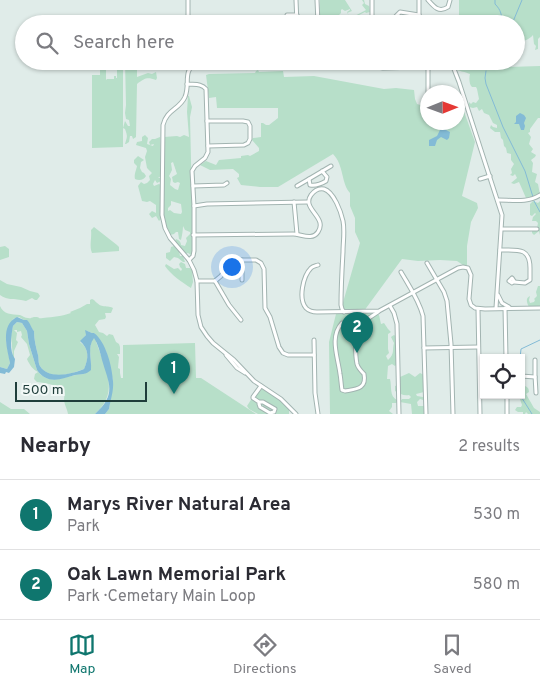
<!DOCTYPE html>
<meta charset="utf-8">
<style>
body{margin:0;font-family:Overpass,sans-serif;background:#f7f7f7;color:#2b2b33}
.controls{position:absolute;right:15px;bottom:15px;display:grid;overflow:hidden;border-radius:0px;box-shadow:0 1px 4px #0004}
.controls button{width:45px;height:45px;display:grid;place-items:center;padding:0;border:0;border-bottom:1px solid #e1e1e2;background:#fff;color:#2b2b33;font:25px sans-serif}
.compass{position:absolute;left:420px;top:85px;width:45px;height:45px;border-radius:50%;background:#fff;box-shadow:0 1px 4px #0004;rotate:89deg}
.scale{position:absolute;left:15px;bottom:12px;width:132px;box-sizing:border-box;padding-left:5px;border:2px solid #1f3e3b;border-top:0;font-size:14px;line-height:18px;white-space:nowrap;color:#1f3e3b;-webkit-text-stroke:4px #f1f8f6;paint-order:stroke}
.you{position:absolute;left:231px;top:266px;width:18px;height:18px;margin:-12px;border:4px solid #fff;border-radius:50%;background:#1a73e8;box-shadow:0 0 0 8px #1a73e833}
.badge{display:grid;place-items:center;width:32px;height:32px;border-radius:50%;background:#0f766e;color:#fff;font-size:16px;font-weight:700}
.pin{position:absolute;translate:-50% -41px;filter:drop-shadow(0 1px 2px #0008)}
.pin::after{content:'';position:absolute;top:26px;width:18px;height:15px;background:inherit;clip-path:polygon(0 0,100% 0,50% 100%)}
.list{margin:0;padding:0;list-style:none}
h2{display:flex;justify-content:space-between;align-items:center;height:65px;margin:0;padding:0 20px;font-size:21px}
h2 small{font-size:16px;font-weight:400;color:#7c7c81}
.list li{display:grid;grid-template-columns:32px 1fr auto;gap:15px;align-items:center;box-sizing:border-box;height:70px;padding:0 20px;border-top:1px solid #e1e1e2}
.list b{display:block;font-size:19px;white-space:nowrap}
.list p{margin:0;font-size:16px;white-space:nowrap;color:#7c7c81}
.list em{font-size:16px;font-style:normal;color:#7c7c81}
.icon{flex:none;width:28px;height:28px;fill:none;stroke:currentColor;stroke-width:2;stroke-linecap:round;stroke-linejoin:round}
.map{position:relative;flex:none;width:540px;height:414px;overflow:hidden}
.search{position:absolute;background:#fff;box-shadow:0 1px 4px #0004;left:15px;right:15px;top:15px;height:55px;display:flex;align-items:center;gap:12px;box-sizing:border-box;padding:0 18px;border-radius:28px;color:#7c7c81;font-size:19px}
.sheet{height:205px;background:#fff}
nav{display:flex;justify-content:space-around;align-items:center;box-sizing:border-box;height:70px;border-top:1px solid #e1e1e2;background:#fff;font-size:14px;color:#7c7c81}
nav a{display:grid;justify-items:center;gap:2px}
nav .on{color:#0f766e}
.map>svg:first-child{display:block}
.green{fill:#b7dfc9;fill-rule:evenodd}
.water{fill:#83bbd6}
.lines{fill:none;stroke-linecap:round;stroke-linejoin:round}
.stream{stroke:#83bbd6;stroke-width:1}
.minor-casing{stroke:#a2b4b1;stroke-width:5}
.minor{stroke:#fff;stroke-width:3}
</style>
<div class="map">
<svg width="540" height="414" viewBox="0 0 540 414">
<rect width="100%" height="100%" fill="#e0ece9"/>
<g class="green">
<polygon points="320,0 345,0 352,11 347,13 351,18 366,10 362,5 364,3 362,0 364,0 365,4 369,6 370,12 366,13 365,12 351,19 351,21 349,20 350,19 347,12 350,10 350,9 345,11 342,9 341,10 341,13 336,18 335,17 331,20 331,24 320,24"/>
<path d="M459,0h81v37l-2,2v10l-3,1 1,-4 -2,-2 -1,-9c-4,5 -10,6 -17,8v-19h-57z"/>
<path d="M100,61h6v19l1,-1h7v-3h2v2h1v-17h6v67l2,-7 3,5h2l-1,-6 -3,-1 -1,-6 1,-8 -1,-44h12v16l11,-4 4,1 4,-2 1,6 -1,2c-9,-3 -11,-2 -19,4l-1,53 -3,2 -1,-3h-2l-1,6 -3,2h-1c2,-7 3,-7 0,-15l-2,-1v19l-31,1v-73h8z"/>
<path d="M451,61h54l1,6 34,-1v52h-2l-8,11v3l-2,1 3,4 -2,7 4,5 -2,3 5,3 -1,2 -4,3 2,3 -1,9 5,2 -2,8 3,2 2,11 -12,4 -2,-1 -7,-16 -5,2 -3,-1 6,-5 -2,-4 -2,2 -3,-1 2,-2 -1,-4 3,-5 -3,-4v-6l-4,-1 -1,-5 -2,-2 -1,-6 -2,-2 -1,-6h-5l-5,-4 1,-3 2,2 4,1v-3l-4,-2 -4,-8 -5,-2 -2,-4 -3,2 -2,-4 -4,1 -4,-1v-5l2,2 2,-2 3,1 3,-4 -2,-10 -1,-2h-4c-3,-3 -3,-9 -2,-13 -12,-5 -12,0 -19,-13z"/>
<path d="M258,70l1,2 24,-1 1,6 30,-1 70,13 12,-1 18,2 1,9 2,5 10,3 1,15h30v-14l4,-2 13,36 -13,54 15,7 1,5 -7,14 -4,24v19h-4l-6,-4 -17,-1 -22,1 -16,-2 -38,52c-7,0 -17,2 -22,-5l18,-63 -5,-11v-14l-5,-12v-13c-9,-10 -6,-28 -17,-39l-55,33h-18l-19,-2 -4,-7 2,-1v-3l-6,-5 -23,1 -10,-5 6,-4 10,4 3,-5 22,-2v-2l7,-1 2,1 9,-5v-3l-7,-8 1,-2 8,-1v-14h2l3,2h3l9,-7v-10h-61l-1,-11 -7,1 -3,-23 3,-1 46,-1 1,-2z"/>
<path d="M188,96h1l3,11 -2,10 3,129 -1,8 -1,1 -3,-2 -3,1 -6,-7 -4,-6 1,-2c3,1 5,3 5,6l4,1 2,-5 -1,-3 4,-4v-2l-5,-2 -2,-4c0,5 -1,9 -2,14l-2,-1 -1,-7h-2l-2,2 -4,1 -6,-14 -1,-7 1,-77 13,-1 3,1 4,-2 5,2 -2,-25zM173,162l4,12 -5,3 1,5 2,1 3,-1 2,1 -2,7 -3,-1 -5,-4 1,-6 -2,-3 3,-6 -1,-7zM171,201l10,3 1,8 -1,2 -7,-1 -4,-3 -2,1v-3l3,-3z"/>
<polygon points="145,135 148,138 147,144 153,146 154,144 150,145 149,142 152,139 155,139 160,137 161,176 158,178 160,178 161,181 157,183 155,180 153,184 154,186 159,184 161,185 161,219 159,221 156,216 152,218 149,214 152,211 156,213 156,205 150,201 147,202 142,201 138,186 141,182 144,184 147,183 150,180 149,176 152,173 147,168 145,157 147,151 146,148 136,145 137,142 142,141 142,137"/>
<path d="M138,156l6,4 -3,2 -1,6 2,4 2,1 2,3c-2,4 -7,5 -11,3 -1,-5 1,-8 2,-13l-3,-3v-3z"/>
<polygon points="533,201 538,203 540,201 540,235 539,231 534,235 532,233 532,230 537,228 538,223 536,221 532,221 533,217 536,214 535,213 532,216 530,215 530,204"/>
<path d="M94,227l23,18 2,2v4l-27,2c-3,-7 0,-15 -1,-23z"/>
<polygon points="5,246 9,249 9,257 0,260 0,247"/>
<polygon points="174,246 179,251 180,256 183,256 185,262 183,262 178,258 174,257 170,261 166,258 166,253 170,252 171,247"/>
<path d="M181,262l4,2 1,4h4l2,2 1,12 -2,6c-8,-5 -21,-14 -26,-22l1,-2 8,5 4,-1 3,3 1,-2 -2,-2 -1,-3z"/>
<path d="M0,280l7,4 14,3 9,4 8,2 2,3 -3,4h-2l-3,-2 -6,3c-9,-3 -19,0 -26,-6z"/>
<path d="M538,286h2v20l-11,1c-2,-4 -4,-9 1,-11l-1,4 1,3 4,-1 1,-2 -1,-1 3,-3 -1,-4z"/>
<path d="M92,299l2,1c9,10 11,4 19,8l-2,5h-6l1,4 -1,2 -6,1 -4,5 4,7 4,1 4,3 2,-2 4,1 3,7 3,2 1,3v7h-3l2,3 -1,11 2,1v4l1,5h2v-33l72,-2 1,35h5l55,36h-151l4,-5 4,-28 -7,-30 -12,-18h-2l-5,-2 -1,1v3l-6,7c9,6 9,17 4,27 -12,5 -35,12 -44,-3 -2,-3 -1,-7 -2,-11 -2,-8 -4,-15 -4,-24l-10,-11 -5,-3 -6,2 -7,21 4,23 -3,6 -7,-2v-61c4,9 11,8 20,9 3,1 5,3 8,3 4,1 3,-1 7,-1 7,0 1,2 8,1 11,-1 19,-2 28,-5l-1,-1 10,-4 7,-4h3v-4z"/>
<path d="M375,313l4,2 2,9 3,-1 4,6 3,3 -3,2v15l1,4 -3,3 2,4c7,-6 4,-10 6,-17l-3,-6 3,-2 3,2v27l-2,2 -3,-2 -4,2 -1,13h3c2,8 -1,17 7,21l1,2 -2,1h-4v4l-3,4 4,3h-63l-1,-72 7,-28z"/>
<path d="M17,322l5,1 5,8 2,13 8,26c12,18 31,4 47,4l7,-10 -1,-14 2,-12h3c8,28 27,52 0,76h-27c-1,-7 -6,-12 -3,-20l-2,-6c-5,-2 -21,-6 -26,-6l-3,-3 1,-5 3,-2c-5,-2 -9,-8 -11,-13l3,-4 -3,-11 -6,-7 1,-2 -1,-4 -4,1v-2h-3l3,3 -1,7 2,2 -4,9v8l-1,-1 -2,-23 2,-9z"/>
<path d="M409,373l6,4 5,-4 4,2v17l-8,2 1,2 6,1 1,2 -1,1 -3,-1 -3,3 1,4h6l3,3 -3,5h-12l-1,-10 -11,-2 2,-3h7l2,-2 -2,-2c-5,1 -9,-1 -14,-4v-5l3,-1v-5l2,-3z"/>
<path d="M521,377h4v9c3,1 4,3 4,6l-3,2 8,14 6,4v2h-12l-2,-2 -1,2h-2v-2h-5l-3,-2 2,-3h4l1,-2 -2,-6 -5,-4h6z"/>
<polygon points="261,388 283,402 289,409 289,414 258,414 249,409 247,406 254,395"/>
<polygon points="0,402 11,409 24,409 30,414 0,414"/>
</g>
<g class="water">
<polygon points="520,113 524,115 526,118 524,123 525,126 524,130 521,130 519,124 514,124 516,122 516,116"/>
<polygon points="444,129 450,132 449,138 447,140 441,137 437,140 435,146 429,146 429,140 437,136 440,130"/>
<path d="M17,317l7,3h3c4,4 4,8 7,11 0,9 2,16 4,24 1,4 0,8 2,11 8,14 33,8 44,3 5,-11 5,-20 -4,-28l6,-6 -1,-5 7,3h2c12,9 18,33 19,48 1,10 -3,20 -4,28l-4,5h-10c22,-20 14,-30 7,-54 -2,-8 -4,-16 -8,-22 -7,9 -2,21 -3,32 -5,5 -10,4 -16,5 -13,4 -28,10 -38,-5l-8,-26 -2,-13 -5,-8 -5,-1 -4,4c-2,10 -4,25 2,33l-1,8 -5,6 -3,-1 -1,2 -5,-1v-6l7,2 3,-6c-3,-15 -10,-38 7,-46z"/>
</g>
<g class="lines">
<g class="stream">
<path d="M495,0v4c6,6 7,11 7,20"/>
<polyline points="512,24 522,0"/>
<polyline points="489,64 490,61"/>
<polyline points="486,71 485,78 486,84 503,127 525,171 533,197"/>
<polyline points="534,201 540,212"/>
<polyline points="520,358 521,349 540,340"/>
<polyline points="520,395 532,414"/>
</g>
<g class="minor-casing">
<g id="minor">
<polyline points="188,0 188,24"/>
<polyline points="296,0 297,24"/>
<polyline points="317,0 318,24"/>
<polyline points="372,0 372,24"/>
<polyline points="419,0 419,15 421,24"/>
<path d="M428,0c6,7 11,13 20,7l2,-7"/>
<polyline points="287,15 297,15"/>
<polyline points="382,24 394,24"/>
<polyline points="394,24 396,16 400,12 419,15"/>
<path d="M198,61c-17,11 -7,21 -13,36 -6,13 -18,12 -22,28l-1,90 3,13 5,10 19,22 5,10 3,11 1,34 3,12 6,9 6,7 21,17 20,21 27,18 15,15"/>
<polyline points="359,61 373,66 383,68 452,66"/>
<polyline points="448,61 454,69 459,82 502,215 496,308"/>
<polyline points="428,67 428,92"/>
<path d="M187,84c7,1 14,-1 19,5l2,63 -3,6 -10,8 -3,5 2,35v45l-1,5 -4,4"/>
<polyline points="207,121 243,121 248,122 250,126 250,139 248,143 244,145 208,146"/>
<path d="M322,171l5,6 -1,4c-5,3 -10,5 -16,4l-1,-6 22,-13"/>
<polyline points="480,179 490,176"/>
<polyline points="193,186 224,185 227,183"/>
<polyline points="297,186 309,179"/>
<path d="M498,200c14,0 30,3 42,-5"/>
<polyline points="294,202 297,234"/>
<polyline points="194,206 207,204 308,202"/>
<polyline points="502,229 537,229"/>
<path d="M193,235l100,-1c8,0 19,7 25,-2 10,-15 -17,-23 -7,-37 3,-4 8,-7 13,-6 10,3 17,23 19,32 2,10 0,21 0,31 -1,17 -2,35 -2,53l1,4 2,3"/>
<path d="M500,250c17,0 30,-3 30,18 0,4 0,8 0,12l-5,3 -11,-1"/>
<polyline points="242,260 242,280"/>
<polyline points="427,263 444,292 447,301 451,344 453,414"/>
<path d="M318,265c-3,1 -5,1 -7,3 -8,8 -13,31 -5,40 3,3 7,4 11,4l62,-1 79,-43 5,-1 5,1 3,7 -2,24 2,6 4,3 10,1 55,-1"/>
<path d="M401,272c8,14 18,28 22,44l3,98"/>
<polygon points="512,278 514,281 512,283 509,281"/>
<polyline points="197,281 215,281 221,276 230,263 234,260 256,260 261,263 264,269 265,308 270,317 279,347 283,353 288,355 314,355"/>
<polyline points="215,281 229,305 241,320"/>
<polyline points="498,295 502,303 509,307"/>
<polyline points="390,306 394,313 397,324 399,414"/>
<polyline points="505,308 506,358"/>
<polyline points="478,309 480,414"/>
<path d="M357,326l-7,-2 -8,-1c-13,14 -4,34 -2,51 1,5 1,10 2,16l3,1c11,-2 22,-2 19,-17 -3,-3 -6,-6 -7,-10 -2,-10 -2,-28 0,-38l21,-14"/>
<polyline points="314,340 315,393 318,414"/>
<polyline points="424,348 478,347"/>
<polyline points="226,355 237,368 245,373"/>
<polyline points="535,360 535,375 536,393"/>
<polyline points="521,376 535,377"/>
<polyline points="507,395 507,414"/>
<polyline points="259,402 259,404 260,407 270,413 274,412 275,409 263,402 259,402 253,398 253,397 261,386"/>
</g>
</g>
<use href="#minor" class="minor"/>
</g>
</svg>
<div class="controls">
<button><svg class="icon" aria-label="locate" viewBox="0 0 24 24"><circle cx="12" cy="12" r="6"/><path d="M12 2v4M12 18v4M2 12h4M18 12h4"/></svg></button>
</div>
<svg class="compass" viewBox="-18 -18 36 36"><path d="M0-13l5 13h-10z" fill="#e53935"/><path d="M0 13l5-13h-10z" fill="#7c7c81"/></svg>
<div class="scale">500 m</div>
<div class="you"></div>
<div class="pin badge" style="left:174px;top:394px">1</div>
<div class="pin badge" style="left:357px;top:353px">2</div>
<div class="search"><svg class="icon" aria-label="search" viewBox="0 0 24 24"><circle cx="10" cy="10" r="6"/><path d="M15 15l6 6"/></svg>Search here</div>
</div>
<section class="sheet">
<h2>Nearby<small>2 results</small></h2>
<ul class="list">
<li><span class="badge">1</span><div><b>Marys River Natural Area</b><p>Park</p></div><em>530 m</em></li>
<li><span class="badge">2</span><div><b>Oak Lawn Memorial Park</b><p>Park · Cemetary Main Loop</p></div><em>580 m</em></li>
</ul>
</section>
<nav>
<a class="on"><svg class="icon" aria-label="map" viewBox="0 0 24 24"><path d="M3 6l6-2 6 2 6-2v14l-6 2-6-2-6 2zM9 4v14M15 6v14"/></svg>Map</a>
<a><svg class="icon" aria-label="directions" viewBox="0 0 24 24"><path d="M12 3l9 9-9 9-9-9zM9 14v-3h6M13 9l2 2-2 2"/></svg>Directions</a>
<a><svg class="icon" aria-label="saved" viewBox="0 0 24 24"><path d="M7 4h10v16l-5-4-5 4z"/></svg>Saved</a>
</nav>
